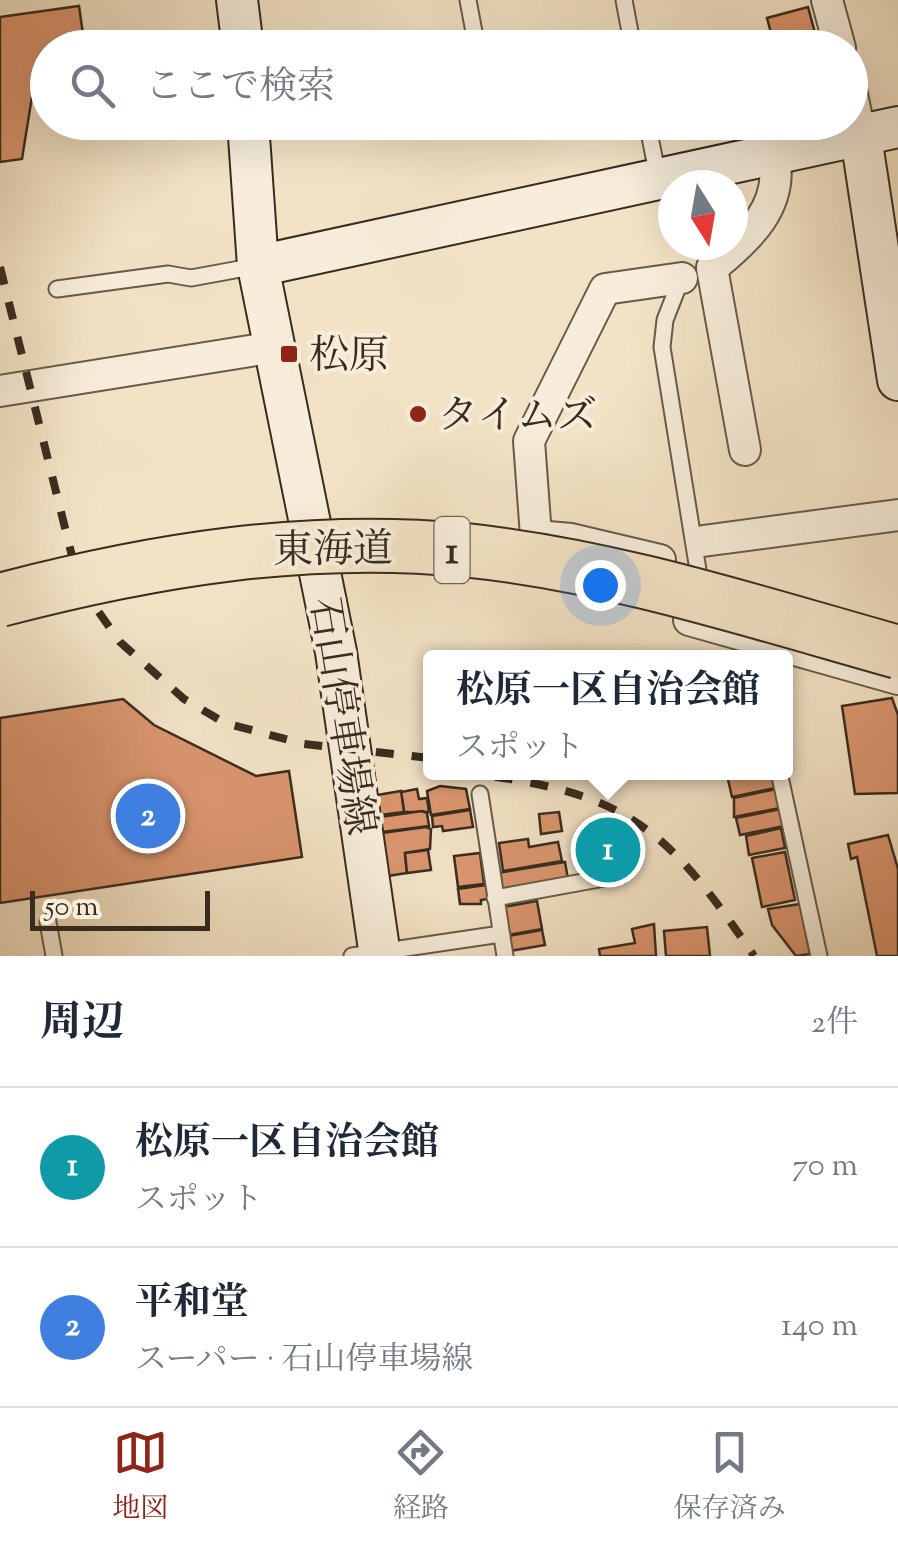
<!DOCTYPE html>
<html lang="ja">
<meta charset="utf-8">
<style>
body{margin:0;font-family:"Sorts Mill Goudy","Noto Serif JP",serif;background:#f6f6f7;color:#1f2937}
.compass{position:absolute;left:658px;top:170px;width:90px;height:90px;border-radius:50%;background:#fff;box-shadow:0 10px 40px #0002;rotate:169deg}
.scale{position:absolute;left:30px;bottom:25px;width:180px;box-sizing:border-box;padding-left:10px;border:5px solid #392c1f;border-top:0;font-size:28px;line-height:35px;white-space:nowrap;color:#392c1f;-webkit-text-stroke:8px #f7edda;paint-order:stroke}
.you{position:absolute;left:600px;top:585px;width:35px;height:35px;margin:-25px;border:8px solid #fff;border-radius:50%;background:#1a73e8;box-shadow:0 0 0 15px #1a73e833}
.badge{display:grid;place-items:center;width:65px;height:65px;border-radius:50%;background:#8f2418;color:#fff;font-size:32px;font-weight:700}
.pin{position:absolute;translate:-50% -50%;border:5px solid #fff;box-shadow:0 2px 10px #0006}
.popup{position:absolute;left:423px;top:650px;width:370px;height:130px;box-sizing:border-box;display:grid;place-content:center;border-radius:10px;background:#fff;filter:drop-shadow(0 2px 8px #0005);font-size:32px;white-space:nowrap;color:#747a83}
.popup b{font-size:38px;color:#1f2937}
.popup::after{content:'';position:absolute;left:50%;top:100%;margin-left:-20px;border:20px solid transparent;border-top-color:#fff}
.list{margin:0;padding:0;list-style:none}
h2{display:flex;justify-content:space-between;align-items:center;height:130px;margin:0;padding:0 40px;font-size:42px}
h2 small{font-size:32px;font-weight:400;color:#747a83}
.list li{display:grid;grid-template-columns:65px 1fr auto;gap:30px;align-items:center;box-sizing:border-box;height:160px;padding:0 40px;border-top:2px solid #e0e1e3}
.list b{display:block;font-size:38px;white-space:nowrap}
.list p{margin:0;font-size:32px;white-space:nowrap;color:#747a83}
.list em{font-size:32px;font-style:normal;color:#747a83}
.icon{flex:none;width:55px;height:55px;fill:none;stroke:currentColor;stroke-width:2;stroke-linecap:round;stroke-linejoin:round}
.map{position:relative;flex:none;width:898px;height:956px;overflow:hidden}
.search{position:absolute;background:#fff;box-shadow:0 10px 40px #0002;left:30px;right:30px;top:30px;height:110px;display:flex;align-items:center;gap:25px;box-sizing:border-box;padding:0 35px;border-radius:55px;color:#747a83;font-size:38px}
.sheet{height:450px;background:#fff}
nav{display:flex;justify-content:space-around;align-items:center;box-sizing:border-box;height:140px;border-top:2px solid #e0e1e3;background:#fff;font-size:28px;color:#747a83}
nav a{display:grid;justify-items:center;gap:5px}
nav .on{color:#8f2418}
.map>svg:first-child{display:block}
.building{fill:#da956e;stroke:#392c1f;stroke-width:2.5}
.lines{fill:none;stroke-linecap:round;stroke-linejoin:round}
.lane-casing{stroke:#685a49;stroke-width:19}
.street-casing{stroke:#685a49;stroke-width:34}
.secondary-casing{stroke:#392c1f;stroke-width:44}
.lane{stroke:#f7edda;stroke-width:15}
.street{stroke:#f7edda;stroke-width:30}
.secondary{stroke:#f7edda;stroke-width:40}
.rail{stroke:#392c1f;stroke-width:8;stroke-dasharray:18 18;stroke-linecap:butt}
.highway-bridge-casing{stroke:#392c1f;stroke-width:56;stroke-linecap:butt}
.highway-bridge{stroke:#f3e3c6;stroke-width:52}
.poi-dot{fill:#8f2418;stroke:#f7edda;stroke-width:4}
.labels{text-anchor:middle;stroke-width:8;stroke-linejoin:round;paint-order:stroke}
.shield{fill:#f7edda;stroke:#726657;stroke-width:2.5}
.shield-label{font-size:38px;font-weight:bold;fill:#392c1f}
.poi-label{font-size:40px;fill:#392c1f;stroke:#f7edda;text-anchor:start}
.street-label{font-size:40px;fill:#392c1f;stroke:#f7edda}
</style>
<div class="map">
<svg width="898" height="956" viewBox="0 0 898 956">
<rect width="100%" height="100%" fill="#f3e3c6"/>
<filter id="stains"><feTurbulence type="fractalNoise" baseFrequency=".002" numOctaves="4"/><feColorMatrix values="0 0 0 0 .2 0 0 0 0 .09 0 0 0 0 .02 0 0 0 .5 -.17"/></filter>
<radialGradient id="worn" r=".72"><stop offset=".6" stop-color="#630" stop-opacity="0"/><stop offset="1" stop-color="#630" stop-opacity=".3"/></radialGradient>
<g class="building">
<polygon points="79,6 85,48 48,48 48,82 34,84 22,159 0,162 0,17"/>
<polygon points="808,7 819,48 775,48 767,18"/>
<polygon points="892,698 898,715 898,793 855,794 842,706"/>
<polygon points="123,699 154,725 256,776 289,771 302,857 0,903 0,718"/>
<polygon points="772,772 775,788 732,797 727,775"/>
<polygon points="440,786 466,789 470,809 431,815 427,791"/>
<polygon points="417,789 419,799 427,798 429,812 404,812 401,792"/>
<polygon points="776,789 780,808 734,817 734,798"/>
<polygon points="401,791 404,812 380,815 377,795"/>
<polygon points="781,809 784,826 740,835 736,818"/>
<polygon points="470,810 473,827 443,831 442,826 433,827 432,816"/>
<polygon points="422,811 427,813 429,826 382,832 380,817"/>
<polygon points="559,812 562,831 541,834 539,814"/>
<polygon points="600,818 606,828 615,826 623,864 599,869 588,821"/>
<polygon points="426,827 431,829 430,849 405,853 407,873 388,876 382,833"/>
<polygon points="781,828 785,848 749,855 746,836"/>
<polygon points="888,835 898,869 898,956 877,956 857,857 851,859 848,844"/>
<polygon points="528,839 529,847 558,842 562,861 503,871 499,843"/>
<polygon points="428,850 431,870 407,873 405,853"/>
<polygon points="785,852 795,900 762,907 752,858"/>
<polygon points="480,853 484,884 458,887 454,856"/>
<polygon points="565,862 568,879 500,892 497,873"/>
<polygon points="486,885 488,899 481,900 481,904 460,904 458,889"/>
<polygon points="537,901 542,929 508,935 503,907"/>
<polygon points="800,904 810,954 796,956 772,925 768,909"/>
<polygon points="654,924 656,956 600,956 599,949 635,943 632,929"/>
<polygon points="707,927 710,956 666,956 664,931"/>
<polygon points="542,930 545,945 510,951 508,936"/>
</g>
<g class="lines">
<g class="lane-casing">
<g id="lane">
<polyline points="468,0 477,48"/>
<polyline points="624,0 633,48"/>
<polyline points="647,122 658,177"/>
<polyline points="681,279 665,320 662,347 698,570"/>
<polyline points="57,289 168,274 191,278 256,266"/>
<polyline points="779,772 819,956"/>
<polyline points="480,794 505,956"/>
<polyline points="495,898 621,875"/>
<polyline points="48,922 54,956"/>
<polyline points="352,956 501,934"/>
</g>
</g>
<g class="street-casing">
<g id="street">
<polyline points="827,0 840,48"/>
<polyline points="850,85 861,137"/>
<polyline points="0,391 275,347"/>
<path d="M745,450l-33,-182c36,-29 72,-62 62,-111"/>
<polyline points="536,536 529,441 605,289 682,278"/>
<polyline points="703,541 898,515"/>
<polyline points="533,544 536,536 571,539 660,560"/>
<polyline points="689,620 898,679"/>
</g>
</g>
<g class="secondary-casing">
<g id="secondary">
<polyline points="237,0 243,48"/>
<polyline points="248,122 258,266 336,652 380,956"/>
<polyline points="861,137 898,380"/>
<polyline points="258,266 898,127"/>
</g>
</g>
<use href="#lane" class="lane"/>
<use href="#street" class="street"/>
<use href="#secondary" class="secondary"/>
<g class="rail">
<polyline points="0,267 73,560 98,611 120,642 184,699 225,723 304,744 430,758"/>
<path d="M459,772c163,19 204,49 295,184"/>
</g>
<g class="highway-bridge-casing">
<path id="highway-bridge" d="M0,600c153,-40 305,-65 464,-50 148,15 291,62 434,102"/>
</g>
<use href="#highway-bridge" class="highway-bridge"/>
</g>
<g class="poi-dot">
<rect x="279" y="344" width="20" height="20" rx="5"/>
<circle cx="418" cy="414" r="10"/>
</g>
<g class="labels">
<rect class="shield" x="434.5" y="517" width="35" height="66" rx="8"/>
<g class="shield-label">
<text x="452" y="563">1</text>
</g>
<g class="poi-label">
<text x="309" y="368">松原</text>
<text x="438" y="428">タイムズ</text>
</g>
<g class="street-label">
<text transform="translate(333 548) rotate(-1)" y="14">東海道</text>
<text transform="translate(344 716) rotate(81)" y="14">石山停車場線</text>
</g>
</g>
<rect width="100%" height="100%" filter="url(#stains)"/>
<rect width="100%" height="100%" fill="url(#worn)"/>
</svg>
<svg class="compass" viewBox="-18 -18 36 36"><path d="M0-13l5 13h-10z" fill="#e53935"/><path d="M0 13l5-13h-10z" fill="#747a83"/></svg>
<div class="scale">50 m</div>
<div class="you"></div>
<div class="pin badge" style="left:608px;top:850px;background:#0f9aa8">1</div>
<div class="popup"><b>松原一区自治会館</b>スポット</div>
<div class="pin badge" style="left:148px;top:816px;background:#3f7fe0">2</div>
<div class="search"><svg class="icon" aria-label="search" viewBox="0 0 24 24"><circle cx="10" cy="10" r="6"/><path d="M15 15l6 6"/></svg>ここで検索</div>
</div>
<section class="sheet">
<h2>周辺<small>2件</small></h2>
<ul class="list">
<li><span class="badge" style="background:#0f9aa8">1</span><div><b>松原一区自治会館</b><p>スポット</p></div><em>70 m</em></li>
<li><span class="badge" style="background:#3f7fe0">2</span><div><b>平和堂</b><p>スーパー · 石山停車場線</p></div><em>140 m</em></li>
</ul>
</section>
<nav>
<a class="on"><svg class="icon" aria-label="map" viewBox="0 0 24 24"><path d="M3 6l6-2 6 2 6-2v14l-6 2-6-2-6 2zM9 4v14M15 6v14"/></svg>地図</a>
<a><svg class="icon" aria-label="directions" viewBox="0 0 24 24"><path d="M12 3l9 9-9 9-9-9zM9 14v-3h6M13 9l2 2-2 2"/></svg>経路</a>
<a><svg class="icon" aria-label="saved" viewBox="0 0 24 24"><path d="M7 4h10v16l-5-4-5 4z"/></svg>保存済み</a>
</nav>
